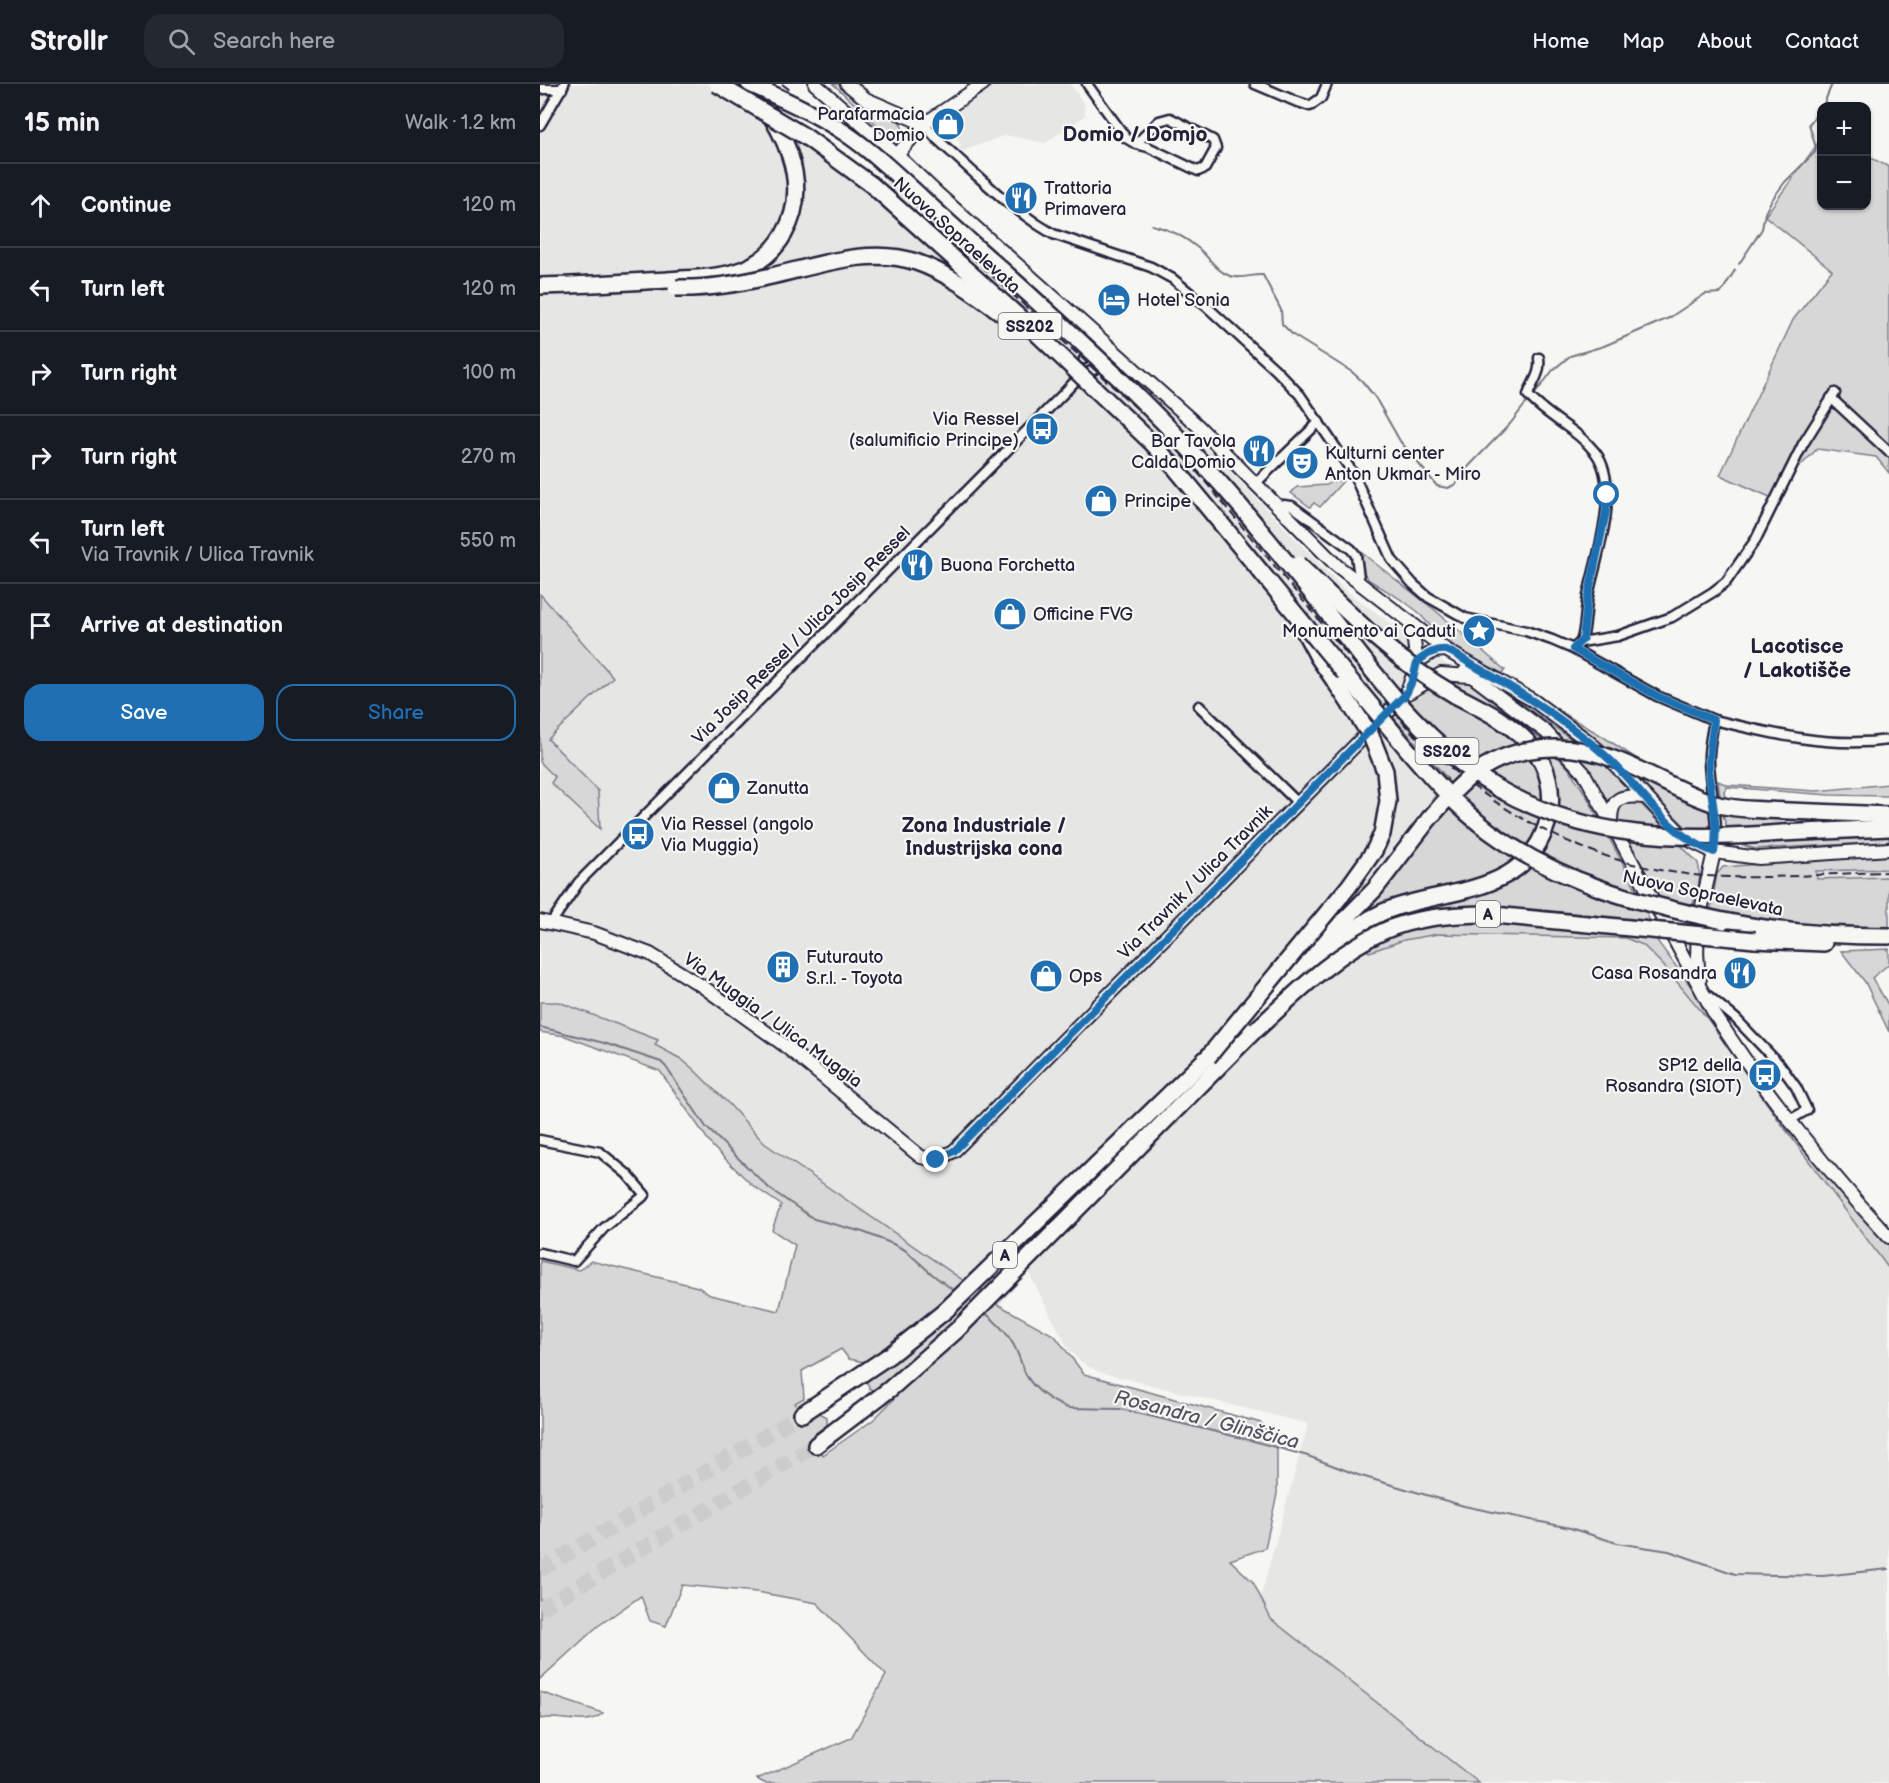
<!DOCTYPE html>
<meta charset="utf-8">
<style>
body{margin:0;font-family:"Balsamiq Sans",sans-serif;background:#242831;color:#f1f3f6}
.controls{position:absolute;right:18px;top:18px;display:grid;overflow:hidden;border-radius:12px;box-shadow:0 2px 4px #0004}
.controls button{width:54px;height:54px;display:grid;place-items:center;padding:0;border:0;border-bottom:2px solid #363941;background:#171b24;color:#f1f3f6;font:30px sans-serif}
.stop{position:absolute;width:18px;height:18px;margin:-14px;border:4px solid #1f6fb2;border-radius:50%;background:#fff}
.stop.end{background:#1f6fb2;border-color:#fff;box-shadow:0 2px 6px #0008}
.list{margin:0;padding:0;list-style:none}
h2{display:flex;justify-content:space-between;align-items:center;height:78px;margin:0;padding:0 24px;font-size:26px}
h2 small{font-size:20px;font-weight:400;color:#9ea1a6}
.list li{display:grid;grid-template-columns:39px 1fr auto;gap:18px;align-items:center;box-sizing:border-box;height:84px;padding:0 24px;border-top:2px solid #363941}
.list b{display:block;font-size:22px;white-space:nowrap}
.list p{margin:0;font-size:20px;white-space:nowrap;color:#9ea1a6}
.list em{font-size:20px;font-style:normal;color:#9ea1a6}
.actions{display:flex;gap:12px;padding:18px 24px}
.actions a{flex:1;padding:14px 0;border:2px solid #1f6fb2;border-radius:18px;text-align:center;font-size:21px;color:#1f6fb2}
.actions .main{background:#1f6fb2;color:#fff}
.icon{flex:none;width:33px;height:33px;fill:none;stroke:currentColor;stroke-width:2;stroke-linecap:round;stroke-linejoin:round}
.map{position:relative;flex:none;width:1349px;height:1699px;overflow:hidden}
header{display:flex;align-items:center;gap:36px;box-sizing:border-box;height:84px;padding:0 30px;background:#171b24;border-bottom:2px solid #363941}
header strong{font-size:28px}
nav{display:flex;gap:33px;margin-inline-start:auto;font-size:21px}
.search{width:420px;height:54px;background:#242831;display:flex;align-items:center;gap:15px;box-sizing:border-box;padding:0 21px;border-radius:18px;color:#9ea1a6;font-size:22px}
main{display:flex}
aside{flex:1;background:#171b24}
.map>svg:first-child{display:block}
.built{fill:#e6e6e4}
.green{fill:#d7d7d7;stroke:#7c7c89;stroke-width:1.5;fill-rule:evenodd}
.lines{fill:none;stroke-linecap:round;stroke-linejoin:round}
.stream{stroke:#757583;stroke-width:2}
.highway-tunnel{stroke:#cccccd;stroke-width:15;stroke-dasharray:15 8;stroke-linecap:butt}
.street-casing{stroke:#22223b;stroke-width:13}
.secondary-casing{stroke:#22223b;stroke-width:16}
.highway-casing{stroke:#22223b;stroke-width:20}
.street{stroke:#f6f6f2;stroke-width:8}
.secondary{stroke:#f6f6f2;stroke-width:12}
.highway{stroke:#f6f6f2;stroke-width:15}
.rail{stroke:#22223b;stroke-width:2;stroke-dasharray:9 4.5;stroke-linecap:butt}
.highway-bridge-casing{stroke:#22223b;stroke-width:20;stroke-linecap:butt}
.highway-bridge{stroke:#f6f6f2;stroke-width:15}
.route{stroke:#1f6fb2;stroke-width:8}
.labels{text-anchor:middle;stroke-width:4.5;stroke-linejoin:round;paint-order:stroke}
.shield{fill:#f6f6f2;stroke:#626272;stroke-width:1.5}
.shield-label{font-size:16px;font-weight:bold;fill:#22223b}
.poi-label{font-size:18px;fill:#22223b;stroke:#f6f6f2;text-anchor:start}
.street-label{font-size:18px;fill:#22223b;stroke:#f6f6f2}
.neighbourhood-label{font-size:20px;font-weight:bold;fill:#22223b;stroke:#f6f6f2}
.water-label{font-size:20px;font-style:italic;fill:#535365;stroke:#f6f6f2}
.quarter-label{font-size:21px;font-weight:bold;fill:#22223b;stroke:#f6f6f2}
</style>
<header>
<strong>Strollr</strong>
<div class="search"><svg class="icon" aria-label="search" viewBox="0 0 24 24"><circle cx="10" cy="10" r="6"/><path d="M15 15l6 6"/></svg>Search here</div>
<nav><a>Home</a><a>Map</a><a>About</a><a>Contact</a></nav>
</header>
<main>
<aside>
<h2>15 min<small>Walk · 1.2 km</small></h2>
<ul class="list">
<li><svg class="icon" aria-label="ahead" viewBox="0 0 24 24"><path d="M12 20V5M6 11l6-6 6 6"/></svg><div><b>Continue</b></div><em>120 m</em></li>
<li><svg class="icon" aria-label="left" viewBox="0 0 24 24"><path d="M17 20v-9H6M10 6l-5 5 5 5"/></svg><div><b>Turn left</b></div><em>120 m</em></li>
<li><svg class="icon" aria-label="right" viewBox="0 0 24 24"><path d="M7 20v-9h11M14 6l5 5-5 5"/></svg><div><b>Turn right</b></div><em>100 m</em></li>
<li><svg class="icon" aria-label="right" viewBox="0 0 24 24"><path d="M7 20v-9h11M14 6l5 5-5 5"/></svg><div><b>Turn right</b></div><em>270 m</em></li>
<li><svg class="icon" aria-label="left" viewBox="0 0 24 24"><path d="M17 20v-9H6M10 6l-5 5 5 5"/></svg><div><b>Turn left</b><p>Via Travnik / Ulica Travnik</p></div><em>550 m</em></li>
<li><svg class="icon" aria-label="arrive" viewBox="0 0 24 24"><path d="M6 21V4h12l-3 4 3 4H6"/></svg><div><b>Arrive at destination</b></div></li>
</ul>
<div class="actions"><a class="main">Save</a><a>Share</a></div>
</aside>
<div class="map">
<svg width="1349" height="1699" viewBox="0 0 1349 1699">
<rect width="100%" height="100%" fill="#f6f6f2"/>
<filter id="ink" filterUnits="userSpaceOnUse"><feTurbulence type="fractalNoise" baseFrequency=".0167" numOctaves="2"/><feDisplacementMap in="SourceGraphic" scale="12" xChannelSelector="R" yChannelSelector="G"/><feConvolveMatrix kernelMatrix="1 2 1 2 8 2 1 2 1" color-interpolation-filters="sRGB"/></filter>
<g filter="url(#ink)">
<g class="built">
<polygon points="0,0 207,0 341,113 354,80 600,298 656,352 805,506 931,598 867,650 908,695 901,707 829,868 864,856 898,850 1086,854 1103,861 1122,880 1167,934 1240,1038 1349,1185 1349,1699 939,1699 731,1535 720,1515 768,1340 559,1288 541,1278 528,1265 489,1189 459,1221 224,1059 190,1021 152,984 141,975 114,961 117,957 19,918 0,918"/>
<polygon points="454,0 530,0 544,20 545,32 505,59 465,51 423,67 418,64 422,62 413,50 406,54 398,43 415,30 414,25 419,21"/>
<polygon points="1308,785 1349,785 1349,793 1277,795 1276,787"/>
</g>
<g class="green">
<polygon points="293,0 298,0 317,16 359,37 363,45 357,55 351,54"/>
<polygon points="1281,55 1282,122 1326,122 1327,72 1349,83 1349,389 1336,373 1277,365 1230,413 1180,391 1253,236 1292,186 1225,132"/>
<polygon points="804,396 780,423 774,419 770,423 751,409 757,403 787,401 791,398"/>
<polygon points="822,469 896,527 965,586 962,589 925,570 895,547 877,527 862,516 829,496 822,486"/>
<polygon points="0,510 73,593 8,655 58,707 60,745 11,699 15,693 0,678"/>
<path d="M905,594l26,4 73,60 25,27 17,26 54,101 18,46 34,46 32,48 114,154 51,55v24l-109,-147 -73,-104 -45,-54 -19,-19 -18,-7 -187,-4 -34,6 -35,12 -25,-36 104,-137 -55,-62c14,-15 31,-34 52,-39z"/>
<polygon points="961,605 1062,677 1092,706 1079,710 1068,720 1053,693 1024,658 960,607"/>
<path d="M1016,625l46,27 41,27 64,32 3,26 -4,24c-35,-29 -62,-64 -96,-93 -17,-15 -36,-29 -54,-43z"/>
<path d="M1178,697l9,4 89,6 73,-7v12l-60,-1 -102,-8 -3,4 1,8 141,20 23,14v9l-134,7c-5,-2 -13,-3 -18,-7 -16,-14 -16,-42 -19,-61z"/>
<path d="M1092,716l8,3 58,60c4,15 0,30 -7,45l-27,-2 -44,-81c-7,-15 -2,-20 12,-25z"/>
<polygon points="1349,770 1349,785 1276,787 1277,795 1349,793 1349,844 1277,841 1186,830 1215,850 1215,862 1168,859 1168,841 1177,790 1183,783"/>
<polygon points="1349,865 1349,880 1332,894 1349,922 1349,948 1325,898 1301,867"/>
<path d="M0,918h19l99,38 -3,5 26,14 11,9 38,37 34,38 235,162 56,31 29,38 177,49 16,20v51l-12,54 -35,12 23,22 18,37 208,164h-715l-7,-4 94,-41 35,-63 -69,-72 -60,-11 -75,-7 -16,41 -16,-5 -9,-25 -43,30 -58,53v-418l39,9 12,-9 107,26 12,8 69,16 16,-66 -23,-15 9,-25 -29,-20 -39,-38 -53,-76 -95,-35 -25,-4zM301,1265l8,10 15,3 5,8 -3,10 4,9 6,2 14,-2 4,10 -21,21 -50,35 -10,-20 14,-10v-8l-9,-5 -12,10 -11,-19 9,-5 -2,-27z"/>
<path d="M0,1608l63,21c-16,15 -44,1 -63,6z"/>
</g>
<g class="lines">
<g class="stream">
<polyline points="1283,22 1292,0"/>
<path d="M612,141c17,4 33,12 46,23 11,9 18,23 32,28 11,4 22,-2 33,-1l18,35 1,14 11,11 59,37 10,9 13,16 25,44 37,45 11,2 8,-4 13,-18 41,-42 17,-22"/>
<polyline points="1199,180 1222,145 1225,129 1231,117 1245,98 1275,68 1276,64 1269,40 1282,24"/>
<polyline points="995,310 1013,286 1030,272 1064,262 1129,234 1165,210 1181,209 1195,186"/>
<polyline points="0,943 64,959 121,978 126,983 166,1043 230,1105 274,1135 323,1148 353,1160 365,1166 393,1191 416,1208"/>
<path d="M443,1227c11,9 22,19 29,31 6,10 9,21 13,31 8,16 26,29 43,35l52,1 126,30 62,17 50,19 106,31 106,22 47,15 52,8 66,23 88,2 66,-7"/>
</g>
<g class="highway-tunnel">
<polyline points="0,1486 262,1330"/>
<polyline points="0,1525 276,1361"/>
</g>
<g class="street-casing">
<g id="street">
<polyline points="547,0 586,54 596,60 608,63 658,87 665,84 676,64 673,56 630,34 619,37 596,60"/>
<polyline points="715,0 755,17 770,22 781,14 787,0"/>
<polyline points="0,5 22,5"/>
<path d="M384,40l12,14 39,36 33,29 29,21 16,10 98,33 22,12 33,27 70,64 24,25 53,78 39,87 21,24 15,13 37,21 61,13 26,9 21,9 84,47 57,24c-2,14 -6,28 -5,42 1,31 11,59 5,90"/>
<polyline points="0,41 24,0"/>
<path d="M999,274c2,16 -6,23 -11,37 19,22 49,34 67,57 27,35 1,105 -7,144 -3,15 -2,32 -7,46"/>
<polyline points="1291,314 1349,368"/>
<polyline points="716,399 779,338"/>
<polyline points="735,420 752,422 811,465 816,471 820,501"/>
<polyline points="1033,565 1041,558 1078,552 1132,533 1173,508 1186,498 1216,455 1263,360 1295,309"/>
<polyline points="659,622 758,719"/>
<path d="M1174,636c58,14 115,28 175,20"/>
<path d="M11,839l28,-41 485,-489c5,-5 11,-13 18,-17 18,-11 21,-6 28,-30l-19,4 -7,9"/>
<polyline points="1166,910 1196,935 1240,981 1256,1003 1267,1026 1250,1036"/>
<polyline points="0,1056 60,1068 87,1090 105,1111 64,1144 34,1177 0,1169"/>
</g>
</g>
<g class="secondary-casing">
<g id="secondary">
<polyline points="275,0 357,71 398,110 657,341 796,481 906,566 994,617 1048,657 1070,676 1145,754 1174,768 1219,774 1349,765"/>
<polyline points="307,0 326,15 384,40"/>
<polyline points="357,71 384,40 443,0"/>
<polyline points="877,578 894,567 906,566"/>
<path d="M925,587l81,61 38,41 131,242c51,79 110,153 174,222"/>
<path d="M866,609c13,-27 11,-42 4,-71"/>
<path d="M1071,737c0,-25 12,-26 35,-24"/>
<path d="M1122,833c14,4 26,7 38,-4"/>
<polyline points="0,837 54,849 110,870 162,902 244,961 381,1073 396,1076 414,1067 866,610 901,590 930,592"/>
<path d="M1160,895c-9,-43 5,-85 14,-127"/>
</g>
</g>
<g class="highway-casing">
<g id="highway">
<path d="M0,202c43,-1 85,-4 127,-6 23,-2 46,-1 68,-8 21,-6 38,-19 49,-38 30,-52 -3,-108 -35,-150"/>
<polyline points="763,545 778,573 798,602"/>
<polyline points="1225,726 1349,731"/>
<polyline points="1242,749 1349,744"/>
<path d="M1184,837c54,11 109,15 165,15"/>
<polyline points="1215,856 1284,859"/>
<path d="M756,902c25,-28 52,-58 87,-74 39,-17 85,-16 123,-37 46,-25 60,-89 25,-129 -19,-23 -49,-37 -76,-51"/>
<polyline points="703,939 835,805 889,735"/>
<polyline points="262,1330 350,1271 405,1227 677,964"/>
<polyline points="276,1361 350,1305 417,1246 724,937"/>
</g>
</g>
<use href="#street" class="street"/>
<use href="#secondary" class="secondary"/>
<use href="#highway" class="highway"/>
<g class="rail">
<polyline points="242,0 250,6"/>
<path d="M292,45l325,298 37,41 212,258c78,83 185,142 300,150 61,4 122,-3 183,-4"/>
</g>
<g class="highway-bridge-casing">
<g id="highway-bridge">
<path d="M177,0l89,53 66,48 157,141 122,116 25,27 232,281c25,29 50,58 81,81 69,51 152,73 235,90"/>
<path d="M210,0c33,15 65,29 95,49 28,19 52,42 77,65 29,27 59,53 89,80 84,76 168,154 240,241 21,26 42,51 63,77 55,69 106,146 183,192 91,52 184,53 285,45"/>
<path d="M136,204c31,1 61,-4 91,-11 47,-10 101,-31 149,-15 35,12 65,36 94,57"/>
<path d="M758,480c49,48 97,97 157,131"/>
<path d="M889,735c13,-15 26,-30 42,-43 42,-33 99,-35 148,-15 34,13 65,34 100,44 15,4 31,4 46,5"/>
<path d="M716,946c39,-36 79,-77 128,-99 31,-14 66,-16 100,-17l271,26"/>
<polyline points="668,973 809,802 834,767 842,750 848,717 845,687 831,652 798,602"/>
</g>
</g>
<use href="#highway-bridge" class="highway-bridge"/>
</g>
</g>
<g class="lines" filter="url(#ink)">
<path class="route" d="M396,1076l18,-9 452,-457 7,-15 4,-17c8,-6 18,-14 29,-12 10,3 22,13 32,18 46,26 92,55 131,91 34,32 59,77 105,93 5,-28 -3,-52 -5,-80 -1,-18 3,-35 5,-52l-57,-24 -84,-47 10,-10 4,-37 19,-90 1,-17"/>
</g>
<defs>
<g id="shop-disc" transform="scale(1.725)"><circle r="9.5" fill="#1f6fb2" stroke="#f6f6f2"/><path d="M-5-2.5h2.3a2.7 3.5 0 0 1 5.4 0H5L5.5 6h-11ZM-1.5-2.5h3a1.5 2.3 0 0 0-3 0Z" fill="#fff"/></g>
<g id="restaurant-disc" transform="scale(1.725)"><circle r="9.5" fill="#1f6fb2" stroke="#f6f6f2"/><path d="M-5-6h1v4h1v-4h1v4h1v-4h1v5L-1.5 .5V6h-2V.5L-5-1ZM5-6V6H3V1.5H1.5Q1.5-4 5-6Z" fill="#fff"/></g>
<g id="hotel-disc" transform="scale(1.725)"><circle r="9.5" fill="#1f6fb2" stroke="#f6f6f2"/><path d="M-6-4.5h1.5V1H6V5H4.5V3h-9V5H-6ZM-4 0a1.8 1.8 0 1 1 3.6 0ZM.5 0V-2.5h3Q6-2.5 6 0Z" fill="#fff"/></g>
<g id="bus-disc" transform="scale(1.725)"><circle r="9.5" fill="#1f6fb2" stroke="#f6f6f2"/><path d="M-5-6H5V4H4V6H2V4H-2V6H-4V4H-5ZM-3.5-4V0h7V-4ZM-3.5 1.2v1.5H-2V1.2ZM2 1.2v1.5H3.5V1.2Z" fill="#fff"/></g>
<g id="theatre-disc" transform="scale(1.725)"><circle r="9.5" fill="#1f6fb2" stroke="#f6f6f2"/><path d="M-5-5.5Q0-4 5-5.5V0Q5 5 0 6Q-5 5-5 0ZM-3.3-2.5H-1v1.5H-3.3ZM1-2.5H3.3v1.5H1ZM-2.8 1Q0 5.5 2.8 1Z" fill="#fff"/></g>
<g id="sight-disc" transform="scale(1.725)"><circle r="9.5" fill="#1f6fb2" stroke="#f6f6f2"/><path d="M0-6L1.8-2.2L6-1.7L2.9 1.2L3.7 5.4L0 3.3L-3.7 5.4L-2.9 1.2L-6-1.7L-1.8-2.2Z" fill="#fff"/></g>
<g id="building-disc" transform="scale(1.725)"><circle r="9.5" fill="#1f6fb2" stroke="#f6f6f2"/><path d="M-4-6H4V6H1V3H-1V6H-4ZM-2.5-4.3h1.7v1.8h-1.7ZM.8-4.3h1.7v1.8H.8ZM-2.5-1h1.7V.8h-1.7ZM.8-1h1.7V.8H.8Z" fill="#fff"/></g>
</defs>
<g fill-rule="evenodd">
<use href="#shop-disc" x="408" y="40"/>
<use href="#restaurant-disc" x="481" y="114"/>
<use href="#hotel-disc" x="574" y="216"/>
<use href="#bus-disc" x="502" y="345"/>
<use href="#restaurant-disc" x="719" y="367"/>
<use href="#theatre-disc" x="762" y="379"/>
<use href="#shop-disc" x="561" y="417"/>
<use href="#restaurant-disc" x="377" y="481"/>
<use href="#shop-disc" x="470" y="530"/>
<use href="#sight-disc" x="939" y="547"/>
<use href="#shop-disc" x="184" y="704"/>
<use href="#bus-disc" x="98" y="750"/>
<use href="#building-disc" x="243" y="883"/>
<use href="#restaurant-disc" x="1200" y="889"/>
<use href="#shop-disc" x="506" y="892"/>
<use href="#bus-disc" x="1225" y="991"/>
</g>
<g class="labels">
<g class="shield">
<rect x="458.5" y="229" width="63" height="26" rx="4.5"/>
<rect x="875.5" y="654" width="63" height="26" rx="4.5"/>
<rect x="936" y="817" width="24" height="26" rx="4.5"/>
<rect x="453" y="1158" width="24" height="26" rx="4.5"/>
</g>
<g class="shield-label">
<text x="490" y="248">SS202</text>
<text x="907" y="673">SS202</text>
<text x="948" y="836">A</text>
<text x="465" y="1177">A</text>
</g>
<g class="poi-label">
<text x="385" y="36" text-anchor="end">Parafarmacia<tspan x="385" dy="21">Domio</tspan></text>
<text x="504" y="110">Trattoria<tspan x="504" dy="21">Primavera</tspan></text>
<text x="597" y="222">Hotel Sonia</text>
<text x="479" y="341" text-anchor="end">Via Ressel<tspan x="479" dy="21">(salumificio Principe)</tspan></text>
<text x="696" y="363" text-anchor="end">Bar Tavola<tspan x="696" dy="21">Calda Domio</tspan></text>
<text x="785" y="375">Kulturni center<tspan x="785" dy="21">Anton Ukmar - Miro</tspan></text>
<text x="584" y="423">Principe</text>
<text x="400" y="487">Buona Forchetta</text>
<text x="493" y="536">Officine FVG</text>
<text x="916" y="553" text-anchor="end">Monumento ai Caduti</text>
<text x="207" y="710">Zanutta</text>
<text x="121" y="746">Via Ressel (angolo<tspan x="121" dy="21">Via Muggia)</tspan></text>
<text x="266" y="879">Futurauto<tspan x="266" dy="21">S.r.l. - Toyota</tspan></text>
<text x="1177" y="895" text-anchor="end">Casa Rosandra</text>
<text x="529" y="898">Ops</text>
<text x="1202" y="987" text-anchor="end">SP12 della<tspan x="1202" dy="21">Rosandra (SIOT)</tspan></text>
</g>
<g class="street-label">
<text transform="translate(417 151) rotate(42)" y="6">Nuova Sopraelevata</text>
<text transform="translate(261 551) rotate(-45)" y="6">Via Josip Ressel / Ulica Josip Ressel</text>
<text transform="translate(655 798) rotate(-45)" y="6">Via Travnik / Ulica Travnik</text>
<text transform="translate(1163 809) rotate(12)" y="6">Nuova Sopraelevata</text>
<text transform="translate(233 936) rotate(36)" y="6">Via Muggia / Ulica Muggia</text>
</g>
<g class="neighbourhood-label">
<text x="444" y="748">Zona Industriale /<tspan x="444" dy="23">Industrijska cona</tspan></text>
</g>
<g class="water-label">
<text transform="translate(667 1335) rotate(14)" y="7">Rosandra / Glinščica</text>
</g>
<g class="quarter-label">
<text x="595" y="57">Domio / Domjo</text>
<text x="1257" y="569">Lacotisce<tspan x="1257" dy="24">/ Lakotišče</tspan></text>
</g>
</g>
</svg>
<div class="controls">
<button>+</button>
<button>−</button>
</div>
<div class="stop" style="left:1067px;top:411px"></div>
<div class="stop end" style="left:396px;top:1076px"></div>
</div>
</main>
